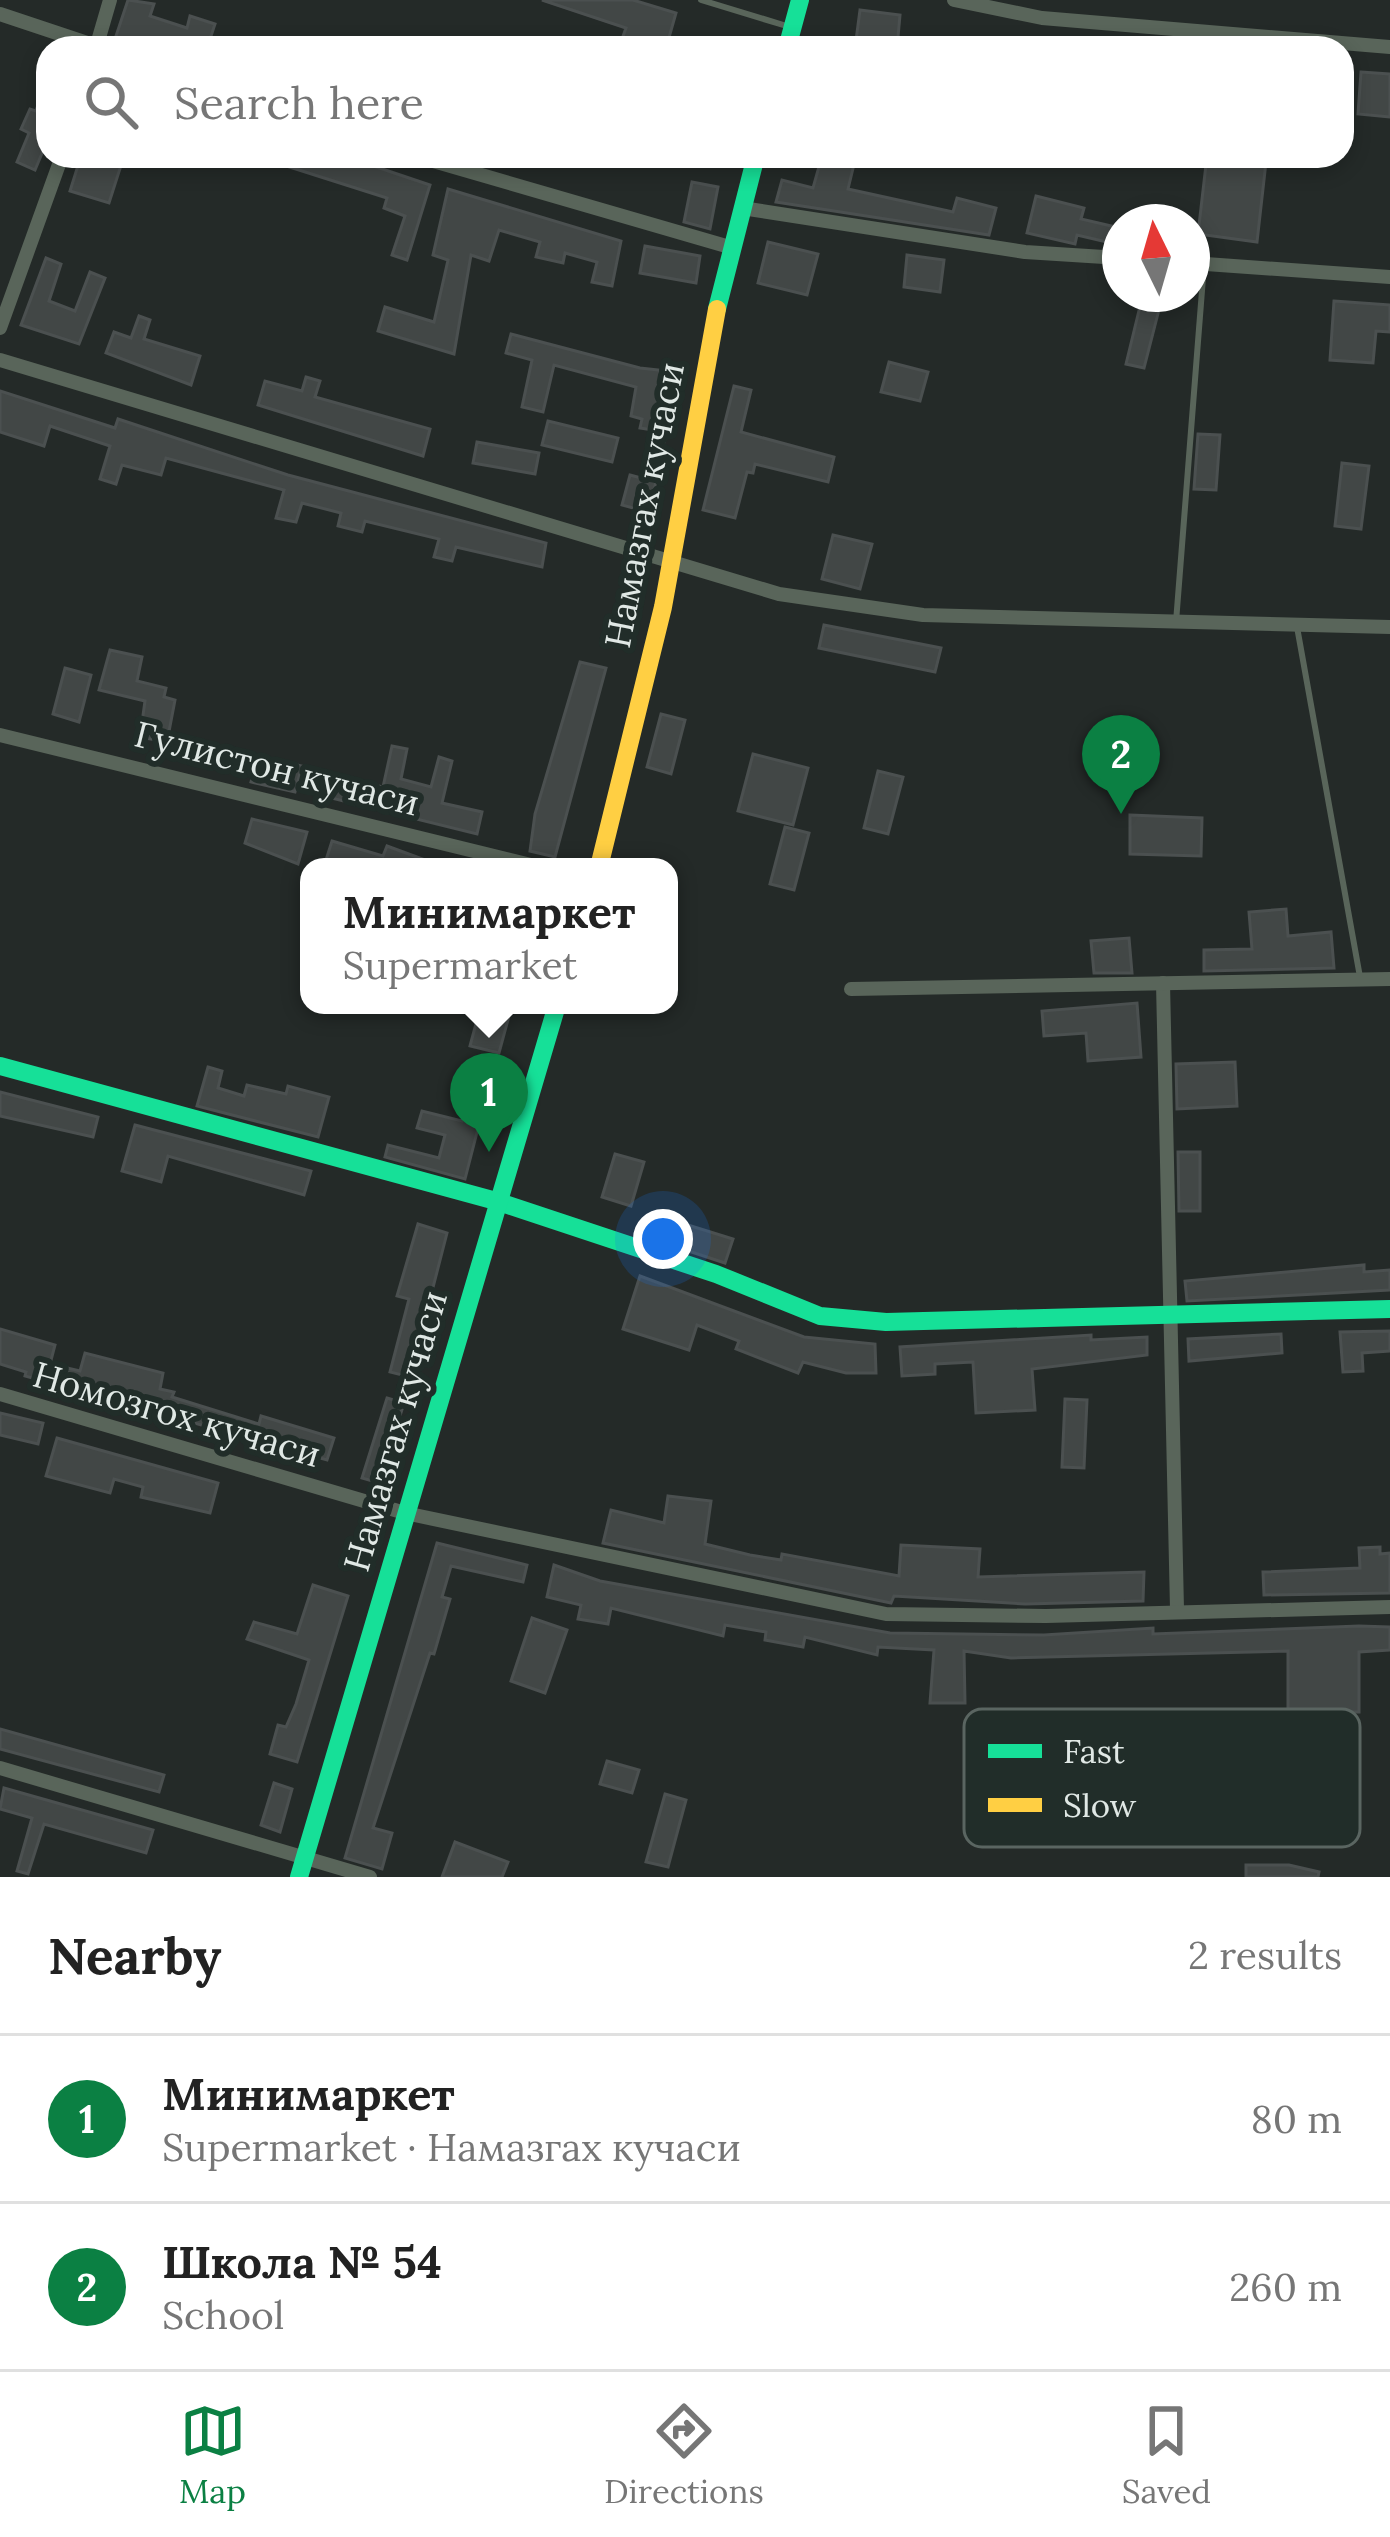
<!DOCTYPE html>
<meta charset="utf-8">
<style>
body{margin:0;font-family:Lora,serif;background:#f2f2f2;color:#222}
.compass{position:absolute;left:1102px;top:204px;width:108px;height:108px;border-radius:50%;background:#fff;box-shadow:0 6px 18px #0003;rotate:355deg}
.you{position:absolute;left:663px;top:1239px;width:42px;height:42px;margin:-30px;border:9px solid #fff;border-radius:50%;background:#1a73e8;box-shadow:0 0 0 18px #1a73e833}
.badge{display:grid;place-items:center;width:78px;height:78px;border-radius:50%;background:#0b8043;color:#fff;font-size:39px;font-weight:700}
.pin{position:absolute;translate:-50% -99px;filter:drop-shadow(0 3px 6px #0008)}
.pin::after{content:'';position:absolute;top:63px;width:42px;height:36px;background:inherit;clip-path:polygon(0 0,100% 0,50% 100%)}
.popup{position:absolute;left:300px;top:858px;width:378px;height:156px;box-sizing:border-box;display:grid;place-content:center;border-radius:24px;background:#fff;filter:drop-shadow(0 3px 9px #0005);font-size:39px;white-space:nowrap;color:#767676}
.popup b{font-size:45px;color:#222}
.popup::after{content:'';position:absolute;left:50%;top:100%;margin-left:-24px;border:24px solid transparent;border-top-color:#fff}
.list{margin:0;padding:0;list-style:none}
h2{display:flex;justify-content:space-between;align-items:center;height:156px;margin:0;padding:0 48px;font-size:51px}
h2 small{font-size:39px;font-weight:400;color:#767676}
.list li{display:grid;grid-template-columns:78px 1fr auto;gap:36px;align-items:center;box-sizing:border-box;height:168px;padding:0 48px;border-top:3px solid #e0e0e0}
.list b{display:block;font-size:45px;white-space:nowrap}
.list p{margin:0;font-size:39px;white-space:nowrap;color:#767676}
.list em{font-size:39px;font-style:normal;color:#767676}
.icon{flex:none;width:66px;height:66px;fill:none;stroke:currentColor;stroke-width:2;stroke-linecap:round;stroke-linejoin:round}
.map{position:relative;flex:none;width:1390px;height:1877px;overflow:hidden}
.search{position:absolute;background:#fff;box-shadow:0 6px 18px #0003;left:36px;right:36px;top:36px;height:132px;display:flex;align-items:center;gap:30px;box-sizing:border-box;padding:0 42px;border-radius:36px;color:#767676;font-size:45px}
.sheet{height:492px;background:#fff}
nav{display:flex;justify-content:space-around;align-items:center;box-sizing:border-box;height:168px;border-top:3px solid #e0e0e0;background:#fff;font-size:33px;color:#767676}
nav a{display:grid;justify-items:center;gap:6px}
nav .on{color:#0b8043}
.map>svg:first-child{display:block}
.building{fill:#424746;stroke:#4b5050;stroke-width:3}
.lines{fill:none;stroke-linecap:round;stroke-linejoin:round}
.lane{stroke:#59655a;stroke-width:6}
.street{stroke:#59655a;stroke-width:14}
.fast{stroke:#16e098;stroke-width:18}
.slow{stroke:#ffcf43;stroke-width:18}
.labels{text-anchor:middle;stroke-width:12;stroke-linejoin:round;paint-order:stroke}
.street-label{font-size:36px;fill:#e0e8e5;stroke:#212d29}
.key{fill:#212d29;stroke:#5a6561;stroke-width:3}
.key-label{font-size:33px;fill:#e0e8e5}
</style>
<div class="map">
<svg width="1390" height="1877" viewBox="0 0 1390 1877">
<rect width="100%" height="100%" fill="#242a28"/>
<g class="building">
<polygon points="128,0 154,4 150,16 187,28 190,16 215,24 207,48 132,48 114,42"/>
<polygon points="542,0 633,0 676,13 666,48 652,48 622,39 626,28"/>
<polygon points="860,10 900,15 897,48 855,48"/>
<polygon points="1361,72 1390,74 1390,117 1358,114"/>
<polygon points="45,83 48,139 35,170 17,162 29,133 21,129 30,109 36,111"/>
<polygon points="81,156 124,156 109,203 70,191"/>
<polygon points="255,156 344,156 430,185 407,260 392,255 405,216 384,208 387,198"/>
<polygon points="822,156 856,156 848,189 953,212 957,198 996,208 989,235 776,202 782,180 813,188"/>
<polygon points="1207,156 1266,162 1257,242 1198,234"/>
<polygon points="692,182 718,187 710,229 684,222"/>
<polygon points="448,189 621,241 612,286 592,282 597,262 565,253 563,263 536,257 540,242 499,230 489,261 471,255 454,354 378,331 385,307 434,322 448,260 433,255"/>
<polygon points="1036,196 1084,208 1081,219 1120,228 1120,245 1077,235 1075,244 1027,233"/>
<polygon points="768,242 818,254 807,295 758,283"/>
<polygon points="645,246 700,256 696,283 640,273"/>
<polygon points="907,255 944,260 940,292 904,287"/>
<polygon points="46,258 61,264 49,301 75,311 90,272 105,278 79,344 21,325"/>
<polygon points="1143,294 1162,298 1144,368 1126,364"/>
<polygon points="1334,301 1390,305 1390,332 1376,331 1373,363 1330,360"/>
<polygon points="139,316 150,320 144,339 200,356 191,385 106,353 114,332 131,338"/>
<polygon points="511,334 640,368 677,372 664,442 652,441 653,430 640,428 642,419 631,416 636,387 554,365 543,412 522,407 532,360 506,353"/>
<polygon points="889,362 928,372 920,401 881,392"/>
<polygon points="306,377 320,381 315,397 430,429 423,456 258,405 265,381 302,391"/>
<polygon points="734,386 751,390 741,432 834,457 828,482 755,464 753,473 747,472 735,518 703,510"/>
<polygon points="0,391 115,428 118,419 288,475 546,543 542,567 456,547 452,561 434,557 439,539 365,521 362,532 338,526 341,513 302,503 296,522 276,518 284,490 166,458 161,475 122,465 116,484 100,479 110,446 50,426 44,446 0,432"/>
<polygon points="548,421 618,438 612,462 542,445"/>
<polygon points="1198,434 1220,435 1216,490 1194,489"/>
<polygon points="477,442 539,453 535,474 473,463"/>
<polygon points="1342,463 1369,466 1361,529 1335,526"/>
<polygon points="630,475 656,482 648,512 622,505"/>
<polygon points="833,535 872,544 860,589 822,579"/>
<polygon points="824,625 941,648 935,672 819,648"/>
<polygon points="110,650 142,657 137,681 166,688 164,697 175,700 167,742 140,737 145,701 99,690"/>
<polygon points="580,662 606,668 555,857 530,851 535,814"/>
<polygon points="65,668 91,675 79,722 53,714"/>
<polygon points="661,714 685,720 671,774 647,767"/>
<polygon points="392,746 407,749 401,779 431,787 439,757 452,761 442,803 482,812 477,834 319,795 324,774 383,787"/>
<polygon points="753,754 808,768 793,825 738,811"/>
<polygon points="258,756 302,766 295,792 251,782"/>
<polygon points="878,771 903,777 888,834 864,828"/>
<polygon points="1130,815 1202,818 1201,856 1130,854"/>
<polygon points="252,819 307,832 298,864 245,843"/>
<polygon points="785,827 809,833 794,890 770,884"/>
<polygon points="332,841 383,856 387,846 444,867 351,867 326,860"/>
<polygon points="1286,909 1288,936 1331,932 1334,968 1204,971 1204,950 1252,949 1249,912"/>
<polygon points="1129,938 1132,973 1094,973 1091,941"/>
<polygon points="1137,1003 1141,1057 1088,1061 1086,1033 1044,1036 1042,1011"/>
<polygon points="481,1005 512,1005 499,1053 470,1046"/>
<polygon points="1235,1062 1237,1106 1177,1109 1176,1064"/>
<polygon points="208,1067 222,1071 218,1088 244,1096 247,1085 286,1094 288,1086 329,1097 318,1137 197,1106"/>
<polygon points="473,1074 491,1078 465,1179 385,1157 388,1145 439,1158 445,1135 417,1128 422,1111 462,1121"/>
<polygon points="0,1092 98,1117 93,1137 0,1116"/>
<polygon points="135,1125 311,1171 304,1195 168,1156 161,1182 122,1171"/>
<polygon points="1178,1152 1200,1152 1200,1211 1179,1211"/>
<polygon points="615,1154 644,1162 631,1206 602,1197"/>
<polygon points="659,1216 733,1239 725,1263 652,1239"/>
<polygon points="418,1224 447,1233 410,1377 390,1372 409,1299 397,1296"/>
<polygon points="1364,1265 1364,1272 1390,1270 1390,1290 1187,1301 1185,1281"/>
<polygon points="640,1276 804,1337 875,1344 876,1373 846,1373 803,1362 798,1373 736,1349 739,1341 697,1325 689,1350 623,1329"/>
<polygon points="0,1329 55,1345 50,1364 80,1371 85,1353 163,1373 160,1389 174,1392 172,1397 259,1424 261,1416 334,1438 327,1460 25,1376 26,1372 0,1364"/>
<polygon points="1390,1331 1390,1351 1362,1353 1363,1371 1343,1372 1340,1332"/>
<polygon points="1281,1334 1282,1353 1189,1361 1188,1339"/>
<polygon points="1091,1335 1091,1340 1147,1337 1147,1355 1032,1369 1035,1410 976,1413 973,1362 935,1364 935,1374 902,1376 900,1347"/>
<polygon points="387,1398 404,1403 379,1483 362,1478"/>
<polygon points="1065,1399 1087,1400 1084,1468 1062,1467"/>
<polygon points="0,1413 43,1423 38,1444 0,1435"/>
<polygon points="57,1438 218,1483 210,1513 141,1497 143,1487 114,1479 110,1493 46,1476"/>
<polygon points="668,1496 711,1501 705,1544 750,1555 781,1560 782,1554 899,1576 901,1545 980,1549 978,1577 1144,1572 1143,1601 1025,1604 894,1596 891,1603 603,1543 611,1510 664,1523"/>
<polygon points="437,1543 527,1565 523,1582 451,1566 442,1597 450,1599 434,1654 430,1653 373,1828 392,1833 382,1869 345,1858"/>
<polygon points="1380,1547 1380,1554 1390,1553 1390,1593 1264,1595 1263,1572 1360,1568 1359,1548"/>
<polygon points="554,1565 600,1581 890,1633 1044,1635 1153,1628 1153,1634 1359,1626 1390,1627 1390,1650 1359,1652 1359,1712 1288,1712 1288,1651 1011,1658 964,1651 965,1703 930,1703 934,1650 878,1647 877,1655 805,1637 803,1647 765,1640 766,1632 725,1625 723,1636 611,1608 608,1624 578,1619 581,1605 547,1597"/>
<polygon points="313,1585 348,1596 297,1762 270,1754 278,1725 286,1727 296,1704 309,1660 247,1639 254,1622 297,1634"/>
<polygon points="532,1618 567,1630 545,1693 511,1681"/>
<polygon points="0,1729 164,1775 159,1792 0,1749"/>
<polygon points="607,1761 639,1770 632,1793 600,1784"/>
<polygon points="274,1783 292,1789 280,1832 261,1825"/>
<polygon points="4,1788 153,1830 146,1853 44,1824 28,1874 17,1871 32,1818 0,1809"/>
<polygon points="1129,1788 1150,1795 1137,1836 1116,1829"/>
<polygon points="665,1794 686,1800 668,1867 646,1862"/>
<polygon points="455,1842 508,1862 502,1877 442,1877"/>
<polygon points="1246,1865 1289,1865 1319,1872 1318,1877 1246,1877"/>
</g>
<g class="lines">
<g class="lane">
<polyline points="701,0 790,27"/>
<polyline points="1176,622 1204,265"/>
<polyline points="1297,627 1360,977"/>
</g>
<g class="street">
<polyline points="954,0 1042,18 1390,47"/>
<polyline points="0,14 102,48"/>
<polyline points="96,48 110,0"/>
<polyline points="416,156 733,248"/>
<polyline points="742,208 1025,252 1120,258"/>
<polyline points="1192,263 1390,277"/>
<polyline points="0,328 62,156"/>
<polyline points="0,360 779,594 923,615 1390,627"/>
<polyline points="0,735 539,867"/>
<polyline points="1163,983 1177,1609"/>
<polyline points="851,989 1390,979"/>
<polyline points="0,1394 405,1513 886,1614 1046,1616 1390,1607"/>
<polyline points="0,1768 370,1877"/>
</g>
<g class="fast">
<polyline points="787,48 800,0"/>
<polyline points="717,309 756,156"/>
<polyline points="0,1066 496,1201 716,1274 820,1316 886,1322 1390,1309"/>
<polyline points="299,1877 557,1005"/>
</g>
<polyline class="slow" points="599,867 663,607 717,309"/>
</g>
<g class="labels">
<g class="street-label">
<text transform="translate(644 505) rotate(-79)" y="13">Намазгах кучаси</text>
<text transform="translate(277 768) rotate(14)" y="13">Гулистон кучаси</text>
<text transform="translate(177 1414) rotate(16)" y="13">Номозгох кучаси</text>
<text transform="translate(395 1431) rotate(-74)" y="13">Намазгах кучаси</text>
</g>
</g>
<rect x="964" y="1709" width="396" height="138" rx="18" class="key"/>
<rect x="988" y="1744" width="54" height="14" fill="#16e098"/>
<rect x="988" y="1798" width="54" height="14" fill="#ffcf43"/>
<g class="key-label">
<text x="1063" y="1763">Fast</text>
<text x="1063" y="1817">Slow</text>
</g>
</svg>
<svg class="compass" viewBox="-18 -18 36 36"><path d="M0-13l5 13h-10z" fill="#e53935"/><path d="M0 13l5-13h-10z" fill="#767676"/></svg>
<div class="you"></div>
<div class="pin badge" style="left:489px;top:1152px">1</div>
<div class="popup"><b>Минимаркет</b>Supermarket</div>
<div class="pin badge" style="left:1121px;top:814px">2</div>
<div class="search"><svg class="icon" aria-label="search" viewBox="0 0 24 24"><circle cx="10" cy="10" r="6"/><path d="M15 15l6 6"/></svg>Search here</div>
</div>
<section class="sheet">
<h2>Nearby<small>2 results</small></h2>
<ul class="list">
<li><span class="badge">1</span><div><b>Минимаркет</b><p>Supermarket · Намазгах кучаси</p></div><em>80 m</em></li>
<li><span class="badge">2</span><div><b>Школа № 54</b><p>School</p></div><em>260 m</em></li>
</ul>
</section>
<nav>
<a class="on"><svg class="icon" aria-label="map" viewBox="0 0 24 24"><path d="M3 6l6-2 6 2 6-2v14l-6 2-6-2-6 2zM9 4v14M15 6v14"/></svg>Map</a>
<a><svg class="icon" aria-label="directions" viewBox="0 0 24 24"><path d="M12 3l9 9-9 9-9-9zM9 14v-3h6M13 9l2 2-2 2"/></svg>Directions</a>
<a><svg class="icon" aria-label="saved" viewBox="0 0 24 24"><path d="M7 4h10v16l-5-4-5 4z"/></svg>Saved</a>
</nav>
